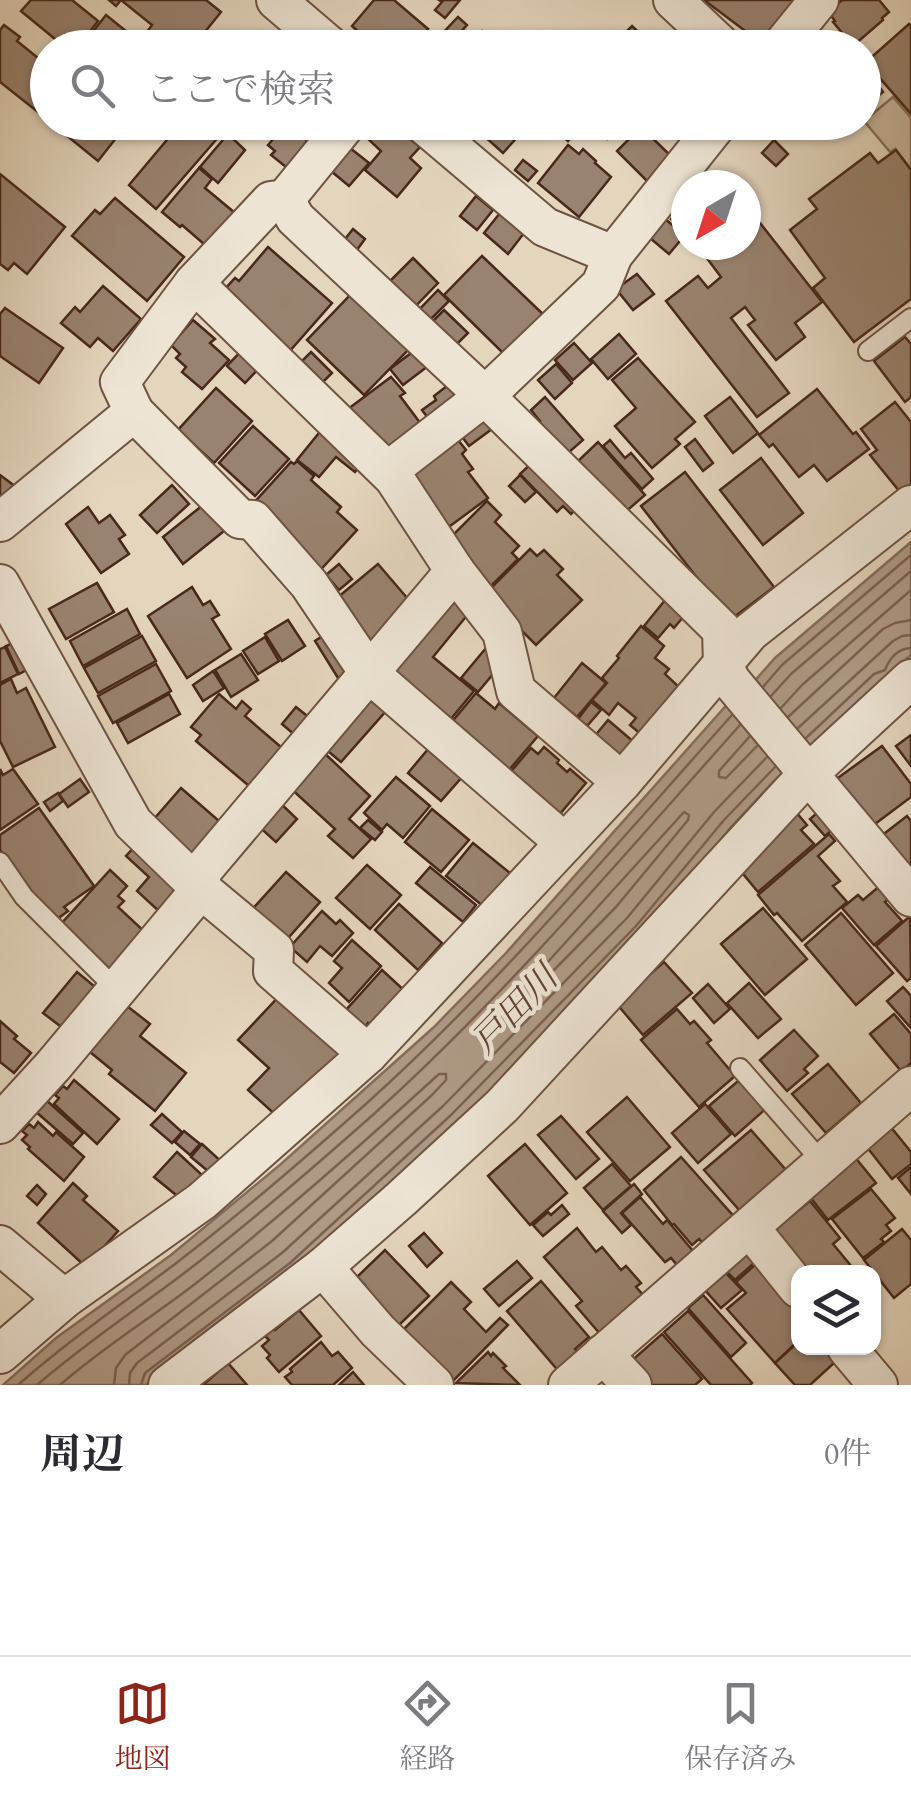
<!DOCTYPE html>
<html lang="ja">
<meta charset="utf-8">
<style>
body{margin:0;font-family:"EB Garamond","Noto Serif JP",serif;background:#f2f2f3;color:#2b2b33}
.controls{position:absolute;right:30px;bottom:30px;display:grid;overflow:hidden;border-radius:20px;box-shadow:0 2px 8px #0004}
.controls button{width:90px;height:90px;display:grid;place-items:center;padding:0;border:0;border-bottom:2px solid #e1e1e2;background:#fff;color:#2b2b33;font:50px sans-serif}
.compass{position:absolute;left:671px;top:170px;width:90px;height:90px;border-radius:50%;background:#fff;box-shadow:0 2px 8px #0004;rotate:219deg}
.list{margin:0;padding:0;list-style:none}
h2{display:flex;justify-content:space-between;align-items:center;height:130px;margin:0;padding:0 40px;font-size:42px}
h2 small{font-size:32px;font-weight:400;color:#7c7c81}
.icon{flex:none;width:55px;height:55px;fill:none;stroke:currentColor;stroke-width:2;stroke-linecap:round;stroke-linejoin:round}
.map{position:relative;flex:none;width:911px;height:1385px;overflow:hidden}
.search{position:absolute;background:#fff;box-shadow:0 2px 8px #0004;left:30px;right:30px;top:30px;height:110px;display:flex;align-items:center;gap:25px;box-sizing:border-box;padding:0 35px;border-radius:55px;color:#7c7c81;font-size:38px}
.sheet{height:270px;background:#fff}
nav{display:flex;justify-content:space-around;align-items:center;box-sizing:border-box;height:140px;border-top:2px solid #e1e1e2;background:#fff;font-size:28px;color:#7c7c81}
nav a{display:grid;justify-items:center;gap:5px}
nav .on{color:#8f2418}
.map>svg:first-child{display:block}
.green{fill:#c9b8a1;stroke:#88705e;stroke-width:2.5}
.water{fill:#af9a86;stroke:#856c5b;stroke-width:2.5}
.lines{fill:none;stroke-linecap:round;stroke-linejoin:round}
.shore{stroke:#7b6150;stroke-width:2.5}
.building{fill:#99826f;stroke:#47281a;stroke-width:2.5}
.lane-casing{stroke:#6e5343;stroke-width:22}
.street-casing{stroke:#6e5343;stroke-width:42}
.lane{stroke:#ede4d4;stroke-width:18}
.street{stroke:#ede4d4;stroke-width:38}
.labels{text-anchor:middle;stroke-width:9;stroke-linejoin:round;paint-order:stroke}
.water-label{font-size:35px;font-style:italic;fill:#614435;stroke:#ede4d4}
</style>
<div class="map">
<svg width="911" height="1385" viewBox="0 0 911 1385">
<rect width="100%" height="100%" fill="#e4d5bd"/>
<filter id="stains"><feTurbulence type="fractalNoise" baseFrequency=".002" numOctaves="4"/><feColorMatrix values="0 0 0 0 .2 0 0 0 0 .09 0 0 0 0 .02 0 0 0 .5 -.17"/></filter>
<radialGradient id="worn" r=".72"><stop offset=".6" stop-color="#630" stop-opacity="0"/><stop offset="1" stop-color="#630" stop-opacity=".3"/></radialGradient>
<polygon class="green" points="893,97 911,118 911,169 895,149 890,152 864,121"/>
<polygon class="water" points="911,542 911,655 774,781 731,827 644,933 459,1122 296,1270 146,1385 3,1385 56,1338 171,1255 281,1164 434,1027 506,953 732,699 750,686 775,658"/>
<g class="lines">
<g class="shore">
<polyline points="763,687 782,665 911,555"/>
<polyline points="771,696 791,674 911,571"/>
<polyline points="781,708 802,685 911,590"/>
<polyline points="788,717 883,629 895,623 911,620"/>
<polyline points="798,728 893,641 902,636 911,635"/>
<polyline points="750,736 719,771 719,777 726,778 757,746"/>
<path d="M806,738l68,-64 11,-4c4,-11 13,-22 26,-22"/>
<polygon points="684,812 689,815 688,820 616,907 552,972 546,972 545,965"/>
<path d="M18,1385c50,-44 104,-81 157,-121 66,-50 130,-106 192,-161 132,-119 247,-256 365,-388"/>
<path d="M37,1385c46,-40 97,-74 146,-111 66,-50 130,-106 192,-161 132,-119 247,-256 365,-388"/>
<path d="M60,1385c42,-37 91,-67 135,-101 84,-66 165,-138 244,-210h7v6l-14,15 -160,146 -147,114 -9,13 -2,17"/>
<polyline points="129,1385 130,1373 137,1363 282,1253 443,1106 627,918 714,812 767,757"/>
<polyline points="141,1385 145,1373 290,1263 451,1115 636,926 724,820 775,767"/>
</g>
</g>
<g class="building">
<polygon points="31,0 72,0 98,21 77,48 65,39 61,44 21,11"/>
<polygon points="109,0 206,0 221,12 192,48 179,48 172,42 167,48 147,32 152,25 121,0 116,6"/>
<polygon points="374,0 394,0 428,29 412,48 377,48 352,26"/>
<polygon points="439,0 460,0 445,18 435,10 442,2"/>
<polygon points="704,0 798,0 764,45"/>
<polygon points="842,0 879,0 889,12 882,18 883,20 853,46 833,22 835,21 828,12"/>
<polygon points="106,15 147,48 80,48"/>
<polygon points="458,17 467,25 448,46 439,37"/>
<polygon points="909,24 911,26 911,114 866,62"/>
<polygon points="4,25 20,37 17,41 48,66 48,120 0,82 0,30"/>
<polygon points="632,26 655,48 613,48 612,46"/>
<polygon points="482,31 500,48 467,48"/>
<polygon points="818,31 838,48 805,48"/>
<polygon points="874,80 883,92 869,103 864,96 864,89"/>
<polygon points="50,122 117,122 124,128 98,161"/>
<polygon points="182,122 209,122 222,133 156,209 129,185"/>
<polygon points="380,122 390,122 420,147 410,158 421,168 397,197 365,170 381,151 367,138"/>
<polygon points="496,122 535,122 524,134 522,132 503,153 484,136"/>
<polygon points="545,122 584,122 584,123 568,141"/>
<polygon points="588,122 621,122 607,139"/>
<polygon points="766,122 790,122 778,135"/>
<polygon points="287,123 313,146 291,171 271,155 275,151 268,145"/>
<polygon points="641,127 671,156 647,181 617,151"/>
<polygon points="228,134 245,150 218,183 200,167"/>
<polygon points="774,140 788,154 776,166 762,153"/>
<polygon points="568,145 579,154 583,149 596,161 595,163 611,177 579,217 538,183"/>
<polygon points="350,148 369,163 349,186 331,171"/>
<polygon points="896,150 911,170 911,299 854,342 813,288 825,278 790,230 817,209 809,199 870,153 878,163"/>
<polygon points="523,160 537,171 528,181 515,170"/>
<polygon points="199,168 212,179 205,188 241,218 212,251 182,225 180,227 162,212"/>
<polygon points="0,174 65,227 27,274 14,263 8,270 0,264"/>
<polygon points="476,196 493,210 477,230 460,216"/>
<polygon points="115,198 184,257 147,301 72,236 95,210 100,214"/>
<polygon points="682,205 686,208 685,230 671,219"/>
<polygon points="746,205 822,302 795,323 805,337 776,360 748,325 755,320 745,307 731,318 789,393 757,417 666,301 698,276 708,288 721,277 706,257 721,245 746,245"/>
<polygon points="500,213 524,233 508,254 484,233"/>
<polygon points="665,219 685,235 669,254 650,238"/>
<polygon points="353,229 365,239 354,254 341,244"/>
<polygon points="268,247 332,303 289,352 225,289 235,278 239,281"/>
<polygon points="482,256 545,316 506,356 444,295"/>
<polygon points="413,258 438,283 407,315 381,290"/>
<polygon points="637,274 654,294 633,310 616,289"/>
<polygon points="103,286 141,319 113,351 98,338 90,347 61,323 75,307 80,312"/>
<polygon points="438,290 449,301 425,325 414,315"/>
<polygon points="354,291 411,347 364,395 307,340"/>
<polygon points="5,308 63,348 39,383 0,356 0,314"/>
<polygon points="444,310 468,333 451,350 427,327"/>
<polygon points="193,320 215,339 210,343 229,360 202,389 182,372 186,367 176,358 180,354 171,345"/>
<polygon points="619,334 636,354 608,379 591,359"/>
<polygon points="905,337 911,344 911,397 905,402 874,361"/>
<polygon points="574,343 592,363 573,380 555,360"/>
<polygon points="245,347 263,364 245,383 227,366"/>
<polygon points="419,347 432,363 403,385 390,369"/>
<polygon points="311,352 332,373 323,382 302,361"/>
<polygon points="638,358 695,422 675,439 680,444 652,468 615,426 636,408 612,380"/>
<polygon points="556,364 572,383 555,399 538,380"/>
<polygon points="391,377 405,393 400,396 427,432 386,463 344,412"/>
<polygon points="452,382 467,401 434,426 422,410 436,400 434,396"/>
<polygon points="216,388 252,421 214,463 178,430"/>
<polygon points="817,389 853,434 856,432 869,449 827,481 814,465 799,477 773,444 769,447 759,435"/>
<polygon points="545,397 583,440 560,460 532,428 540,421 531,410"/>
<polygon points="730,397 758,433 733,453 705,416"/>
<polygon points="895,402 911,422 911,484 900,492 870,455 877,450 861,429"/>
<polygon points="483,410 496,426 469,446 457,430"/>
<polygon points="327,423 367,457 355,472 336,457 319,477 297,460"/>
<polygon points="253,426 289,459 255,496 219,463"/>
<polygon points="454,435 466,450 462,454 473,469 468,472 488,498 442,532 405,472"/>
<polygon points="695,439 713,463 703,471 685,447"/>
<polygon points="610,440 625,458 631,453 653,479 642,489 603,446"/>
<polygon points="598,442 645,495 623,514 577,462"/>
<polygon points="761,458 803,513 763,545 720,490"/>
<polygon points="536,459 581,504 571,514 563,506 557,512 520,474"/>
<polygon points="297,461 314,476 311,480 341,507 337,512 357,530 315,576 250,507 291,462 294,464"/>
<polygon points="685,472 774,587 730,620 641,506"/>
<polygon points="0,475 16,487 0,504"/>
<polygon points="520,475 536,492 525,502 509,486"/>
<polygon points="172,485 189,504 157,533 140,515"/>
<polygon points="208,501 229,527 183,564 163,537"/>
<polygon points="487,501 501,515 495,522 519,546 512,553 518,559 490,587 446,542"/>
<polygon points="88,507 99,523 110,515 125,535 119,539 129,554 101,573 66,524"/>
<polygon points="530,549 537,556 544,550 563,569 557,575 582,600 536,645 501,610 489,590"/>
<polygon points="339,564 352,579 339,590 326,575"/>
<polygon points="378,564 414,606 368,645 331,603"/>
<polygon points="97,583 114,612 66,639 49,609"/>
<polygon points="192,587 203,605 210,601 219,615 212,619 231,649 187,678 148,616"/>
<polygon points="670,594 689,610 674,628 670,624 658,638 644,626"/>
<polygon points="447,595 469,613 433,657 474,691 441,731 378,677"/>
<polygon points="127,609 140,634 83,666 70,641"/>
<polygon points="288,620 305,646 282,661 265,634"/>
<polygon points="641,626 664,646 655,658 669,669 665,674 681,689 642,735 630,725 636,718 618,703 609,715 592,700 607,683 602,678 619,658 617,656"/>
<polygon points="332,630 356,667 338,678 315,641"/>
<polygon points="142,636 156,661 98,693 84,668"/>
<polygon points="265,637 279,661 258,674 243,651"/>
<polygon points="21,639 34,666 19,674 6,646"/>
<polygon points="491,642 504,661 478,692 461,678"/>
<polygon points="5,647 18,674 0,683 0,649"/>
<polygon points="241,654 258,680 231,697 215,670"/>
<polygon points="582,663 606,683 577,717 554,698"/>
<polygon points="156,664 171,691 113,723 98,696"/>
<polygon points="213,671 224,688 203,701 193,685"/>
<polygon points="11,679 17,693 26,688 55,747 13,767 0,741 0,685"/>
<polygon points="369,681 386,711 341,762 316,741"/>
<polygon points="476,693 495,709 499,703 538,736 504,776 451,723"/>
<polygon points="169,694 180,714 128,743 117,723"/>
<polygon points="219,694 236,709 242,701 251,709 245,716 282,748 249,786 196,741 201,735 191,727"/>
<polygon points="591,702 601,710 587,726 578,719"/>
<polygon points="296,707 311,719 296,736 282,724"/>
<polygon points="608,720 636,744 617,766 589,743"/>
<polygon points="911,735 911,766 896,746"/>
<polygon points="882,746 911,784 911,797 871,827 835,780"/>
<polygon points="544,747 559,760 557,763 567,772 570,769 586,783 560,814 563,816 554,827 501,783 531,748 538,754"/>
<polygon points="429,748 462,777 441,801 408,773"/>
<polygon points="321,750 370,796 349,819 371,839 353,858 328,836 335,829 288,786"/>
<polygon points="0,769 3,775 13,769 38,804 0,830"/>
<polygon points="396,777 430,806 403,838 387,824 382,830 364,813"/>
<polygon points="80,779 89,792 68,807 59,794"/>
<polygon points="181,788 226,827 192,865 147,827"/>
<polygon points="58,793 63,801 50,811 44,802"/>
<polygon points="277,800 297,819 276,842 255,823"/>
<polygon points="824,807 838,825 825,836 810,819"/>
<polygon points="39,808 94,886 64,907 68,911 57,919 30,892 0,850 0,835"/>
<polygon points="432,809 469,840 441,872 405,842"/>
<polygon points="796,812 807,825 801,830 814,844 758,892 739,869"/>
<polygon points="907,816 911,821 911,887 876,840"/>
<polygon points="368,820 382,832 375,840 360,828"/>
<polygon points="829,834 835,841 818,856 840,881 833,886 847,902 802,941 777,913 774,915 758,895"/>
<polygon points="140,841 188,885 162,914 137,891 149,877 126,856"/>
<polygon points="473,843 510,873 483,906 446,876"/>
<polygon points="367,865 401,895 370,929 336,898"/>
<polygon points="430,867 476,905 463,922 416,883"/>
<polygon points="110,870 127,886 118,896 124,901 118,907 147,934 113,972 61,924"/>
<polygon points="286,872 320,902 282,945 248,914"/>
<polygon points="887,880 897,892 885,902 902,921 874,945 842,908 858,895 863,900"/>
<polygon points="399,904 442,943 418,970 375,930"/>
<polygon points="763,908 807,959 765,995 721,944"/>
<polygon points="322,911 336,924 340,920 353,933 332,956 320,946 307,962 290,947"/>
<polygon points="841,913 893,973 856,1005 805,945"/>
<polygon points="910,916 911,978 907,981 876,946"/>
<polygon points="352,940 381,966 349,1002 329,983 342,968 334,961"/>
<polygon points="664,962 692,993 643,1035 616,1003"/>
<polygon points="382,970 406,992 373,1028 368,1023 365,1027 346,1010"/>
<polygon points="77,972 100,991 64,1029 43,1013"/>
<polygon points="749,983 781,1019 758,1038 727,1003"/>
<polygon points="708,984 730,1009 714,1023 693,998"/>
<polygon points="903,987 911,996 911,1028 887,1001"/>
<polygon points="283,992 344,1050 279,1118 248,1090 269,1068 238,1040"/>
<polygon points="127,1006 150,1024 140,1036 186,1073 155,1111 109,1074 112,1070 90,1052"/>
<polygon points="677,1009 690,1024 694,1021 711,1040 707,1043 735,1076 699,1107 641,1040"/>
<polygon points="894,1014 911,1034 911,1063 901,1071 870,1034"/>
<polygon points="0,1021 17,1036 14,1039 31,1053 14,1073 0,1062"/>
<polygon points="794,1030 818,1056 804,1069 808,1073 787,1091 760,1060"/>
<polygon points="828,1064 861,1103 826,1133 792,1094"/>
<polygon points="74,1080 119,1119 97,1144 54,1104 59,1098 55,1095 63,1086 67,1089"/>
<polygon points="746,1080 769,1106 735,1136 709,1106 738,1081 742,1084"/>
<polygon points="627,1097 670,1147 630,1181 587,1132"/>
<polygon points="45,1099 83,1133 73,1144 35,1111"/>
<polygon points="705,1104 731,1134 698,1163 672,1133"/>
<polygon points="162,1114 182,1132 172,1143 151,1125"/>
<polygon points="561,1116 599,1159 576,1179 538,1135"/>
<polygon points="38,1122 53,1136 56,1132 84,1157 64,1181 28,1149 30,1147 22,1140 27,1135 22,1131 29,1124 34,1128"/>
<polygon points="890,1126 911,1152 911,1164 892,1179 866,1146"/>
<polygon points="751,1130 787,1171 740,1211 704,1170"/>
<polygon points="184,1131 200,1144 190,1155 175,1142"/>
<polygon points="202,1144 224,1164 214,1176 191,1157"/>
<polygon points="525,1144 567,1193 530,1225 488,1176"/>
<polygon points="177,1152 202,1175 181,1199 154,1177"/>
<polygon points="854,1156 876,1183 828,1220 807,1193"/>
<polygon points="681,1157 737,1220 706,1247 699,1239 692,1245 674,1224 672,1225 644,1190"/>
<polygon points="612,1164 631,1186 603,1210 584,1188"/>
<polygon points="911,1167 911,1194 898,1178"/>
<polygon points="73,1183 87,1196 83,1200 118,1231 86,1267 38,1223"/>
<polygon points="634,1184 642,1194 621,1213 631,1225 622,1233 603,1211"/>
<polygon points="37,1185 46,1194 37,1205 27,1196"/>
<polygon points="871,1189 895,1218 886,1225 891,1231 881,1239 884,1242 863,1258 832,1219"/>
<polygon points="640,1197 663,1224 667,1220 693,1251 677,1265 671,1258 665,1262 622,1213"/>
<polygon points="810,1201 840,1238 833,1244 852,1267 845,1272 808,1272 774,1230"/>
<polygon points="562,1205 569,1214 543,1236 533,1225 548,1212 551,1215"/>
<polygon points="577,1228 596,1252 602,1247 621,1270 626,1266 641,1283 636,1287 645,1297 601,1335 576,1306 582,1301 544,1257"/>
<polygon points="902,1229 911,1240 911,1284 894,1298 864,1260"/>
<polygon points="424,1233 442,1253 427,1267 409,1246"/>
<polygon points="754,1244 763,1255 735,1280 725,1270"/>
<polygon points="385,1250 429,1296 398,1326 361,1288 365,1285 357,1277"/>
<polygon points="517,1261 532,1278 499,1306 484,1289"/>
<polygon points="757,1263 798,1309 798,1341 775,1363 727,1309 746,1293 736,1282"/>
<polygon points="724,1271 742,1290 721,1308 704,1289"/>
<polygon points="541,1281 589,1337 575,1349 582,1356 561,1374 507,1311"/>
<polygon points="451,1282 471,1302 464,1309 486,1332 500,1318 508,1325 453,1381 402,1331"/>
<polygon points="703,1295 746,1343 731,1357 688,1308"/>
<polygon points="299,1310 321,1336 279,1372 267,1358 270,1355 262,1346 269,1340 263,1334 272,1327 275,1330"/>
<polygon points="688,1311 752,1383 750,1385 711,1385 664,1332"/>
<polygon points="662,1334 702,1379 695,1385 649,1385 629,1363"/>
<polygon points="321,1342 332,1356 338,1352 352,1368 333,1385 292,1385 285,1377 292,1372 290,1369"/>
<polygon points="798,1342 798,1348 842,1348 846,1352 810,1385 795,1385 775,1363"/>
<polygon points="488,1352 491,1356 493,1353 506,1366 503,1368 520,1385 456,1383"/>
<polygon points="228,1363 247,1385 203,1385"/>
<polygon points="353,1372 364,1385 339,1385"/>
</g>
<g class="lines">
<g class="lane-casing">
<g id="lane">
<polyline points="868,351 911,318"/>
<polyline points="0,862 24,897 117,990"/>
<polyline points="740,1068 823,1163"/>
</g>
</g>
<g class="street-casing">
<g id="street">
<polyline points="276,0 332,48"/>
<polyline points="673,0 724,48"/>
<polyline points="780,48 819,0"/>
<polyline points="421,122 545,227 613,255"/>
<polyline points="719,122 613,255 601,285 485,396 722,630 723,665 731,681 911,897"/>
<polyline points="285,199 295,218 485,396 388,471"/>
<polyline points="134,412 240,519 253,520 309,584 369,673 565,843"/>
<polyline points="0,522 134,412 120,382 194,283 271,201 285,199 348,122"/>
<polyline points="455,571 502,632 516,691 622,782"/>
<polyline points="0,584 133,823 201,889 274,950 273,971 368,1054 622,782 750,632 911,505"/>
<polyline points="0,1124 53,1066 201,889 201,872 455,571 394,478 194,283"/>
<polyline points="750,1228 798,1288"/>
<polyline points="0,1245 64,1299"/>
<polyline points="323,1267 378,1331 434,1385"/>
<polyline points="847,1348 878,1385"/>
<polyline points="0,1354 64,1299 202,1201 368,1054"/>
<polyline points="603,1354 632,1385"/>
<polyline points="168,1385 323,1267 401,1199 502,1106 808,774 911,679"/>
<polyline points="568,1385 911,1086"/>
</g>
</g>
<use href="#lane" class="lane"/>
<use href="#street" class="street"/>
</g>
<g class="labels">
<g class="water-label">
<text transform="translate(514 1009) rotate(-46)" y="12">戸田川</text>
</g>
</g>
<rect width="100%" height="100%" filter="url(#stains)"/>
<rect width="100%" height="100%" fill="url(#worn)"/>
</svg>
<div class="controls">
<button><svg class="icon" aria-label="layers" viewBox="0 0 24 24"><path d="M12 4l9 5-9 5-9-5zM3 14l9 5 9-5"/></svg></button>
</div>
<svg class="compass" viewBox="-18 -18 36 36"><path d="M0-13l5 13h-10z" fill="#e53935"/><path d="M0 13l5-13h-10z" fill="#7c7c81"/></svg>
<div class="search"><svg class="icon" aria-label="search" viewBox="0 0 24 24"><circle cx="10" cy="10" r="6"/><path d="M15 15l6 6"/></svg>ここで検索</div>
</div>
<section class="sheet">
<h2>周辺<small>0件</small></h2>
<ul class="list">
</ul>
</section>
<nav>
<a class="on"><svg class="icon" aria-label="map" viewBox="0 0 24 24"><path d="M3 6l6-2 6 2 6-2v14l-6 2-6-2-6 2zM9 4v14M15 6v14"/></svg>地図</a>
<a><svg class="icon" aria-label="directions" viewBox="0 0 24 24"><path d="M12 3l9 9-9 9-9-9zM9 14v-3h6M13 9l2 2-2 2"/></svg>経路</a>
<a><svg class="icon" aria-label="saved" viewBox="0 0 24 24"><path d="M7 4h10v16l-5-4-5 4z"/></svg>保存済み</a>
</nav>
